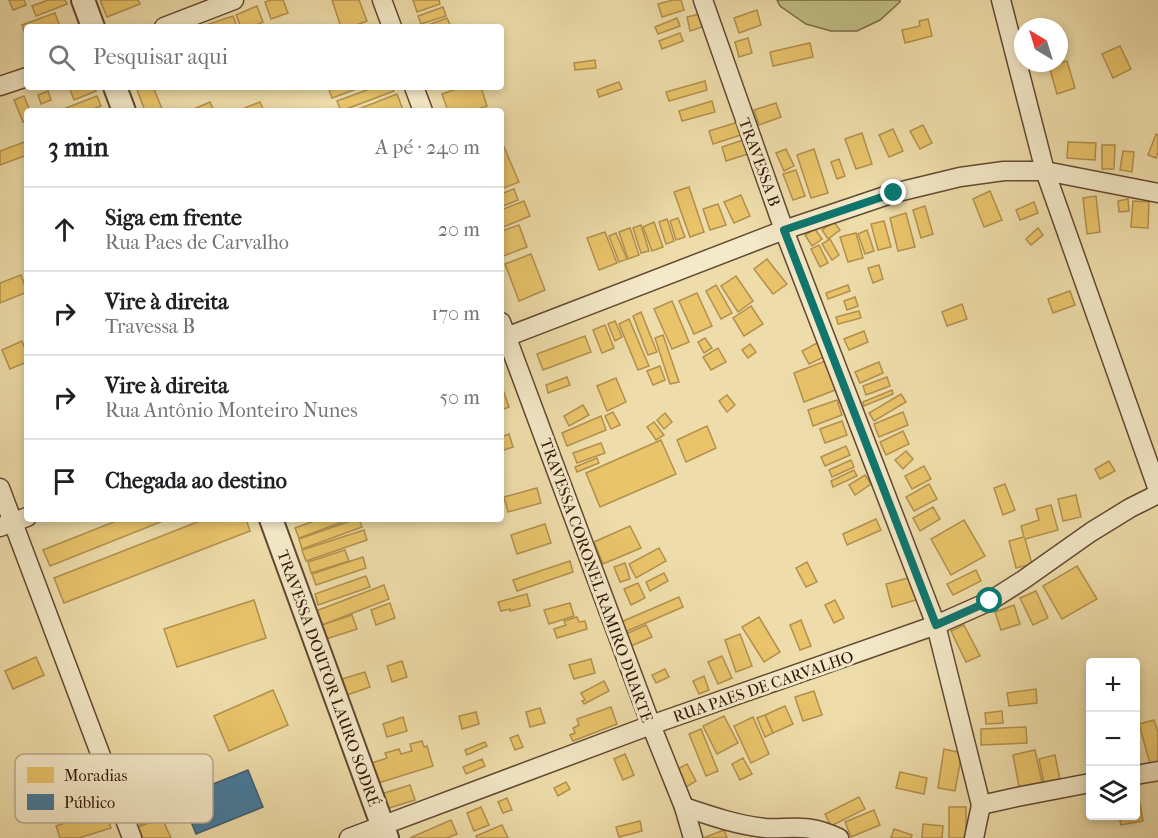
<!DOCTYPE html>
<html lang="pt">
<meta charset="utf-8">
<style>
body{margin:0;font-family:"IM FELL French Canon",serif;background:#f6f6f6;color:#202124}
.controls{position:absolute;right:18px;bottom:18px;display:grid;overflow:hidden;border-radius:6px;box-shadow:0 3px 9px #0003}
.controls button{width:54px;height:54px;display:grid;place-items:center;padding:0;border:0;border-bottom:2px solid #e0e0e0;background:#fff;color:#202124;font:30px sans-serif}
.compass{position:absolute;left:1014px;top:18px;width:54px;height:54px;border-radius:50%;background:#fff;box-shadow:0 3px 9px #0003;rotate:322deg}
.stop{position:absolute;width:18px;height:18px;margin:-14px;border:4px solid #0f766e;border-radius:50%;background:#fff}
.stop.end{background:#0f766e;border-color:#fff;box-shadow:0 2px 6px #0008}
.list{margin:0;padding:0;list-style:none}
h2{display:flex;justify-content:space-between;align-items:center;height:78px;margin:0;padding:0 24px;font-size:26px}
h2 small{font-size:20px;font-weight:400;color:#757577}
.list li{display:grid;grid-template-columns:39px 1fr auto;gap:18px;align-items:center;box-sizing:border-box;height:84px;padding:0 24px;border-top:2px solid #e0e0e0}
.list b{display:block;font-size:22px;white-space:nowrap}
.list p{margin:0;font-size:20px;white-space:nowrap;color:#757577}
.list em{font-size:20px;font-style:normal;color:#757577}
.icon{flex:none;width:33px;height:33px;fill:none;stroke:currentColor;stroke-width:2;stroke-linecap:round;stroke-linejoin:round}
.map{position:relative;flex:none;width:1158px;height:838px;overflow:hidden}
.search{position:absolute;background:#fff;box-shadow:0 3px 9px #0003;left:24px;top:24px;width:480px;height:66px;display:flex;align-items:center;gap:15px;box-sizing:border-box;padding:0 21px;border-radius:6px;color:#757577;font-size:22px}
.panel{position:absolute;background:#fff;box-shadow:0 3px 9px #0003;left:24px;top:108px;width:480px;height:414px;border-radius:6px}
.map>svg:first-child{display:block}
.green{fill:#c0bf83;stroke:#7a6c46;stroke-width:1.5}
.homes{fill:#e9c46a;stroke:#b3904d;stroke-width:1.5}
.public{fill:#457b9d;stroke:#405d71;stroke-width:1.5}
.lines{fill:none;stroke-linecap:round;stroke-linejoin:round}
.minor-casing{stroke:#624932;stroke-width:21}
.tertiary-casing{stroke:#624932;stroke-width:26}
.minor{stroke:#f4e9c8;stroke-width:18}
.tertiary{stroke:#f4e9c8;stroke-width:22}
.route{stroke:#0f766e;stroke-width:8}
.labels{text-anchor:middle;stroke-width:6;stroke-linejoin:round;paint-order:stroke}
.street-label{font-size:16px;fill:#34180a;stroke:#f4e9c8}
.key{fill:#f4e9c8;stroke:#baaa8f;stroke-width:1.5}
.key-label{font-size:16px;fill:#34180a}
</style>
<div class="map">
<svg width="1158" height="838" viewBox="0 0 1158 838">
<rect width="100%" height="100%" fill="#eda"/>
<filter id="stains"><feTurbulence type="fractalNoise" baseFrequency=".00333" numOctaves="4"/><feColorMatrix values="0 0 0 0 .2 0 0 0 0 .09 0 0 0 0 .02 0 0 0 .5 -.17"/></filter>
<radialGradient id="worn" r=".72"><stop offset=".6" stop-color="#630" stop-opacity="0"/><stop offset="1" stop-color="#630" stop-opacity=".3"/></radialGradient>
<polygon class="green" points="777,0 900,0 900,2 880,20 857,31 831,31 806,24 780,6"/>
<g class="homes">
<polygon points="9,0 24,0 26,5 13,10"/>
<polygon points="48,0 65,0 67,4 36,16 32,6"/>
<polygon points="100,0 138,0 140,4 107,17"/>
<polygon points="271,0 283,0 288,13 271,19 265,2"/>
<polygon points="332,0 359,0 367,21 351,27 341,27"/>
<polygon points="413,0 439,0 440,4 417,12"/>
<polygon points="673,0 681,0 684,10 662,17 658,4"/>
<polygon points="257,6 263,22 252,27 241,27 236,15"/>
<polygon points="443,7 446,16 421,24 418,16"/>
<polygon points="757,10 761,25 739,33 734,18"/>
<polygon points="55,13 60,27 27,27 27,39 22,25"/>
<polygon points="699,14 702,27 690,31 687,17"/>
<polygon points="233,16 237,27 204,27 203,26"/>
<polygon points="447,18 451,27 423,27"/>
<polygon points="677,18 680,26 658,34 655,27"/>
<polygon points="928,19 932,36 905,43 902,30 920,26 919,21"/>
<polygon points="680,33 683,41 662,49 659,41"/>
<polygon points="748,38 752,53 739,57 735,42"/>
<polygon points="810,43 813,57 773,66 770,52"/>
<polygon points="1120,46 1131,69 1113,78 1102,54"/>
<polygon points="595,60 596,68 575,70 574,63"/>
<polygon points="1067,61 1075,88 1057,94 1049,66"/>
<polygon points="705,81 707,90 669,101 666,92"/>
<polygon points="619,82 622,89 599,97 597,90"/>
<polygon points="69,87 94,87 96,91 74,100"/>
<polygon points="136,87 153,87 163,111 145,111"/>
<polygon points="328,87 362,87 332,98"/>
<polygon points="375,87 392,87 394,91 341,111 337,101"/>
<polygon points="462,87 481,87 487,106 472,111 448,111 442,94"/>
<polygon points="48,91 51,100 41,104 38,95"/>
<polygon points="397,94 403,110 400,111 356,111 356,110"/>
<polygon points="24,96 30,111 27,111 27,121 23,122 14,100"/>
<polygon points="97,96 101,106 87,111 58,111"/>
<polygon points="712,101 715,112 682,121 679,111"/>
<polygon points="210,102 214,111 189,111"/>
<polygon points="260,102 264,111 237,111"/>
<polygon points="776,103 781,117 759,125 754,110"/>
<polygon points="738,122 741,135 713,144 709,131"/>
<polygon points="923,125 932,143 920,149 910,131"/>
<polygon points="893,129 903,151 889,157 879,135"/>
<polygon points="862,133 872,164 856,169 845,139"/>
<polygon points="1156,134 1158,135 1158,152 1156,158 1148,155"/>
<polygon points="743,140 748,154 726,161 722,147"/>
<polygon points="27,141 27,155 0,165 0,151"/>
<polygon points="1068,142 1096,143 1095,160 1067,158"/>
<polygon points="1102,145 1115,145 1114,169 1102,169"/>
<polygon points="504,147 519,182 501,189 501,148"/>
<polygon points="786,149 794,166 784,171 776,153"/>
<polygon points="814,149 828,193 811,198 797,155"/>
<polygon points="1123,151 1134,152 1132,172 1120,170"/>
<polygon points="839,159 845,176 837,179 831,162"/>
<polygon points="796,170 805,196 793,200 783,174"/>
<polygon points="689,187 704,232 690,237 674,192"/>
<polygon points="514,189 518,200 501,207 501,194"/>
<polygon points="990,191 1002,220 984,227 973,199"/>
<polygon points="741,195 750,216 734,223 724,202"/>
<polygon points="1096,196 1100,232 1087,234 1083,198"/>
<polygon points="1128,199 1129,211 1119,212 1118,201"/>
<polygon points="524,201 530,216 501,228 501,210"/>
<polygon points="1133,201 1149,202 1148,228 1131,227"/>
<polygon points="1034,202 1038,213 1020,220 1016,210"/>
<polygon points="718,204 726,225 710,230 703,209"/>
<polygon points="925,206 933,234 921,238 913,210"/>
<polygon points="906,213 915,247 898,251 890,218"/>
<polygon points="678,218 685,237 676,240 670,221"/>
<polygon points="667,219 674,241 666,244 659,222"/>
<polygon points="884,221 891,247 878,250 871,224"/>
<polygon points="654,222 663,247 652,251 643,227"/>
<polygon points="834,222 840,230 828,239 822,230"/>
<polygon points="519,225 527,247 501,257 501,231"/>
<polygon points="641,225 649,251 641,253 633,228"/>
<polygon points="630,228 639,255 628,259 619,232"/>
<polygon points="1038,228 1043,235 1031,245 1026,239"/>
<polygon points="815,229 822,239 812,246 805,235"/>
<polygon points="867,230 874,251 865,254 858,234"/>
<polygon points="605,232 617,263 599,270 587,238"/>
<polygon points="616,233 627,259 619,262 609,236"/>
<polygon points="856,233 863,258 848,262 840,237"/>
<polygon points="830,239 839,255 832,260 822,244"/>
<polygon points="819,245 828,263 820,267 811,249"/>
<polygon points="531,254 545,290 519,301 505,264"/>
<polygon points="767,259 787,284 773,294 754,269"/>
<polygon points="879,265 883,279 873,283 868,268"/>
<polygon points="21,275 27,292 0,303 0,283"/>
<polygon points="736,276 753,301 738,312 721,286"/>
<polygon points="716,285 732,313 721,319 706,291"/>
<polygon points="848,285 850,291 828,299 826,293"/>
<polygon points="1070,291 1075,305 1053,313 1048,299"/>
<polygon points="697,293 712,326 694,334 679,301"/>
<polygon points="855,297 858,306 847,310 844,301"/>
<polygon points="672,301 689,342 672,349 654,309"/>
<polygon points="962,304 967,319 947,326 942,312"/>
<polygon points="751,306 763,324 744,336 733,318"/>
<polygon points="859,311 861,318 838,324 836,317"/>
<polygon points="641,312 657,352 648,355 633,316"/>
<polygon points="629,319 649,366 638,370 619,324"/>
<polygon points="615,321 622,337 615,341 608,324"/>
<polygon points="605,325 614,348 602,353 593,330"/>
<polygon points="864,331 868,342 849,350 844,339"/>
<polygon points="663,335 679,382 670,384 655,338"/>
<polygon points="585,336 591,352 543,370 537,354"/>
<polygon points="705,338 712,348 704,353 698,342"/>
<polygon points="22,341 27,354 27,362 10,369 2,350"/>
<polygon points="819,342 826,356 809,364 802,351"/>
<polygon points="750,344 756,352 748,358 742,350"/>
<polygon points="718,348 726,362 711,370 703,357"/>
<polygon points="828,360 838,389 804,402 794,373"/>
<polygon points="879,362 883,373 860,383 855,372"/>
<polygon points="660,366 665,380 653,385 647,371"/>
<polygon points="567,377 570,385 548,393 546,385"/>
<polygon points="887,377 890,386 866,395 863,386"/>
<polygon points="616,378 626,402 607,411 597,386"/>
<polygon points="501,384 509,407 501,410"/>
<polygon points="892,390 893,394 864,406 863,402"/>
<polygon points="901,394 906,402 874,421 869,413"/>
<polygon points="727,395 735,405 727,412 719,401"/>
<polygon points="837,400 842,415 813,426 808,410"/>
<polygon points="583,405 589,415 569,426 564,416"/>
<polygon points="613,412 620,425 611,429 605,416"/>
<polygon points="903,412 908,425 879,437 874,424"/>
<polygon points="665,413 672,422 664,429 657,420"/>
<polygon points="601,416 606,430 567,446 562,433"/>
<polygon points="842,421 847,435 825,443 820,429"/>
<polygon points="654,422 664,435 656,440 647,427"/>
<polygon points="707,426 716,448 686,462 677,440"/>
<polygon points="903,431 909,444 886,455 880,442"/>
<polygon points="509,434 513,447 501,451 501,437"/>
<polygon points="661,440 676,474 600,507 586,473"/>
<polygon points="601,443 605,453 577,463 573,453"/>
<polygon points="846,446 850,455 825,466 821,457"/>
<polygon points="906,451 913,459 903,469 895,460"/>
<polygon points="597,458 599,463 577,472 575,467"/>
<polygon points="851,460 854,467 832,477 829,470"/>
<polygon points="1109,461 1115,471 1100,479 1095,469"/>
<polygon points="924,466 931,479 912,489 905,476"/>
<polygon points="854,470 857,476 833,487 831,481"/>
<polygon points="865,475 871,484 855,495 849,485"/>
<polygon points="929,484 937,499 914,511 906,497"/>
<polygon points="1005,484 1015,510 1003,515 994,488"/>
<polygon points="537,488 541,503 508,512 504,497"/>
<polygon points="1076,495 1081,517 1063,521 1058,499"/>
<polygon points="1051,505 1058,530 1025,539 1032,564 1016,568 1009,541 1024,537 1021,526 1039,520 1036,509"/>
<polygon points="933,507 940,519 920,531 913,518"/>
<polygon points="121,519 163,519 163,521 50,566 43,550"/>
<polygon points="205,519 246,519 250,531 64,603 54,578"/>
<polygon points="320,519 350,519 299,538 295,528"/>
<polygon points="356,519 359,519 362,527 302,549 299,539"/>
<polygon points="876,519 881,530 847,545 843,534"/>
<polygon points="964,520 985,556 951,575 931,539"/>
<polygon points="545,524 551,543 517,554 511,535"/>
<polygon points="630,526 641,548 603,564 594,542"/>
<polygon points="364,530 367,540 306,561 302,550"/>
<polygon points="659,548 666,561 636,578 629,564"/>
<polygon points="345,550 349,561 311,573 308,562"/>
<polygon points="363,557 366,568 316,585 312,574"/>
<polygon points="570,561 573,572 517,591 513,580"/>
<polygon points="807,562 817,582 806,587 796,568"/>
<polygon points="625,563 630,579 620,582 614,567"/>
<polygon points="1077,566 1097,599 1062,619 1043,586"/>
<polygon points="976,570 981,581 953,595 947,584"/>
<polygon points="664,573 668,581 650,591 646,582"/>
<polygon points="366,576 370,587 318,605 315,594"/>
<polygon points="912,577 919,599 892,607 886,584"/>
<polygon points="638,583 645,598 631,605 624,589"/>
<polygon points="384,585 389,599 322,625 316,611"/>
<polygon points="1036,591 1048,618 1033,625 1020,598"/>
<polygon points="527,594 530,606 510,611 510,609 501,611 498,602"/>
<polygon points="679,597 683,607 625,632 621,622"/>
<polygon points="254,600 266,638 177,667 164,629"/>
<polygon points="835,600 844,618 834,623 825,605"/>
<polygon points="390,603 395,618 376,625 371,610"/>
<polygon points="570,603 574,616 549,624 544,610"/>
<polygon points="1014,605 1020,624 1001,630 995,612"/>
<polygon points="352,615 357,629 326,639 322,625"/>
<polygon points="577,617 579,622 585,621 587,629 557,638 554,629 566,625 564,621"/>
<polygon points="759,617 780,652 764,662 742,627"/>
<polygon points="801,620 811,646 800,650 790,625"/>
<polygon points="646,625 652,637 631,646 626,634"/>
<polygon points="964,625 980,656 966,662 951,631"/>
<polygon points="740,634 752,666 736,672 725,640"/>
<polygon points="722,656 732,678 718,684 708,662"/>
<polygon points="36,657 44,675 13,689 5,671"/>
<polygon points="591,659 595,673 574,679 569,665"/>
<polygon points="402,661 407,677 392,682 387,666"/>
<polygon points="665,669 669,677 656,683 652,675"/>
<polygon points="365,672 370,687 347,695 342,679"/>
<polygon points="704,676 709,690 699,694 693,681"/>
<polygon points="604,681 609,691 584,704 582,701 585,700 581,693"/>
<polygon points="1036,689 1037,703 1009,706 1007,693"/>
<polygon points="273,690 288,725 229,751 214,716"/>
<polygon points="814,691 822,715 803,721 795,697"/>
<polygon points="785,706 793,724 773,733 765,715"/>
<polygon points="611,707 617,724 573,741 570,735 575,733 573,728 579,725 577,719"/>
<polygon points="540,708 545,723 530,727 526,712"/>
<polygon points="1002,711 1003,723 986,724 985,713"/>
<polygon points="476,712 479,724 462,729 459,716"/>
<polygon points="765,715 773,733 765,737 757,718"/>
<polygon points="724,716 738,743 717,754 703,726"/>
<polygon points="403,717 407,731 387,737 383,724"/>
<polygon points="753,717 769,754 751,763 734,726"/>
<polygon points="1154,720 1158,732 1158,761 1150,764 1139,724"/>
<polygon points="1026,727 1027,743 981,745 981,729"/>
<polygon points="701,729 718,771 706,776 689,734"/>
<polygon points="518,735 523,747 515,750 510,738"/>
<polygon points="422,741 424,747 427,746 433,766 375,784 369,764 387,758 385,753 399,749 401,754 412,751 410,744"/>
<polygon points="485,742 487,746 467,755 465,750"/>
<polygon points="944,749 962,753 955,791 938,788"/>
<polygon points="1035,750 1042,782 1019,787 1013,755"/>
<polygon points="625,754 634,775 623,780 614,759"/>
<polygon points="1055,755 1060,780 1044,783 1039,759"/>
<polygon points="743,758 752,774 740,780 732,764"/>
<polygon points="482,759 485,766 466,774 463,767"/>
<polygon points="687,764 696,781 683,789 674,771"/>
<polygon points="900,772 927,778 924,794 896,788"/>
<polygon points="149,782 163,814 140,825 125,793"/>
<polygon points="566,782 570,789 558,796 554,788"/>
<polygon points="410,785 415,800 386,809 381,794"/>
<polygon points="1136,788 1137,788 1143,821 1121,825 1119,816 1136,816"/>
<polygon points="859,797 865,809 831,826 825,814"/>
<polygon points="507,798 512,810 503,813 498,802"/>
<polygon points="481,807 489,825 474,831 467,813"/>
<rect x="949" y="807" width="17" height="31"/>
<polygon points="105,810 111,828 79,838 60,838 56,826"/>
<polygon points="874,810 880,825 851,837 845,822"/>
<polygon points="162,818 171,838 143,838 138,827"/>
<polygon points="451,820 457,834 447,838 410,838"/>
<polygon points="640,821 642,831 619,837 616,827"/>
<polygon points="923,824 943,826 942,838 922,838"/>
<polygon points="502,825 508,838 477,838 476,836"/>
<polygon points="894,829 912,835 911,838 891,838"/>
<polygon points="724,830 727,838 703,838"/>
</g>
<polygon class="public" points="248,770 263,807 196,834 181,797"/>
<g class="lines">
<g class="minor-casing">
<g id="minor">
<polyline points="382,0 392,27"/>
<polyline points="703,0 784,230 936,625 981,805"/>
<polyline points="1001,0 1045,171 1158,490"/>
<polyline points="164,27 234,0"/>
<polyline points="0,86 27,77"/>
<polyline points="414,87 423,111"/>
<polyline points="501,322 651,725 684,807 693,838"/>
<polyline points="501,339 784,230 894,193 960,177 1004,171 1045,171 1158,193"/>
<polyline points="0,488 132,838"/>
<polyline points="0,527 27,517"/>
<polyline points="1136,775 1158,771"/>
<polyline points="981,805 1017,797 1090,783"/>
<path d="M684,807c27,9 53,18 81,21 13,1 25,-1 38,0 12,0 24,5 36,10"/>
<polyline points="349,838 651,725 936,625 990,601 1023,580 1091,532 1130,508 1158,494"/>
<polyline points="974,838 981,805"/>
</g>
</g>
<g class="tertiary-casing">
<g id="tertiary">
<polyline points="83,0 93,27"/>
<polyline points="115,87 124,111"/>
<polyline points="271,519 387,838"/>
</g>
</g>
<use href="#minor" class="minor"/>
<use href="#tertiary" class="tertiary"/>
</g>
<g class="lines">
<polyline class="route" points="894,193 784,230 936,625 990,601"/>
</g>
<g class="labels">
<g class="street-label">
<text transform="translate(760 162) rotate(70)" y="6">TRAVESSA B</text>
<text transform="translate(597 580) rotate(70)" y="6">TRAVESSA CORONEL RAMIRO DUARTE</text>
<text transform="translate(329 678) rotate(70)" y="6">TRAVESSA DOUTOR LAURO SODRÉ</text>
<text transform="translate(763 686) rotate(-19)" y="6">RUA PAES DE CARVALHO</text>
</g>
</g>
<rect x="15" y="754" width="198" height="69" rx="9" class="key"/>
<rect x="27" y="767" width="27" height="16" fill="#e9c46a"/>
<rect x="27" y="794" width="27" height="16" fill="#457b9d"/>
<g class="key-label">
<text x="64" y="781">Moradias</text>
<text x="64" y="808">Público</text>
</g>
<rect width="100%" height="100%" filter="url(#stains)"/>
<rect width="100%" height="100%" fill="url(#worn)"/>
</svg>
<div class="controls">
<button>+</button>
<button>−</button>
<button><svg class="icon" aria-label="layers" viewBox="0 0 24 24"><path d="M12 4l9 5-9 5-9-5zM3 14l9 5 9-5"/></svg></button>
</div>
<svg class="compass" viewBox="-18 -18 36 36"><path d="M0-13l5 13h-10z" fill="#e53935"/><path d="M0 13l5-13h-10z" fill="#757577"/></svg>
<div class="stop" style="left:990px;top:601px"></div>
<div class="stop end" style="left:894px;top:193px"></div>
<div class="search"><svg class="icon" aria-label="search" viewBox="0 0 24 24"><circle cx="10" cy="10" r="6"/><path d="M15 15l6 6"/></svg>Pesquisar aqui</div>
<section class="panel">
<h2>3 min<small>A pé · 240 m</small></h2>
<ul class="list">
<li><svg class="icon" aria-label="ahead" viewBox="0 0 24 24"><path d="M12 20V5M6 11l6-6 6 6"/></svg><div><b>Siga em frente</b><p>Rua Paes de Carvalho</p></div><em>20 m</em></li>
<li><svg class="icon" aria-label="right" viewBox="0 0 24 24"><path d="M7 20v-9h11M14 6l5 5-5 5"/></svg><div><b>Vire à direita</b><p>Travessa B</p></div><em>170 m</em></li>
<li><svg class="icon" aria-label="right" viewBox="0 0 24 24"><path d="M7 20v-9h11M14 6l5 5-5 5"/></svg><div><b>Vire à direita</b><p>Rua Antônio Monteiro Nunes</p></div><em>50 m</em></li>
<li><svg class="icon" aria-label="arrive" viewBox="0 0 24 24"><path d="M6 21V4h12l-3 4 3 4H6"/></svg><div><b>Chegada ao destino</b></div></li>
</ul>
</section>
</div>
